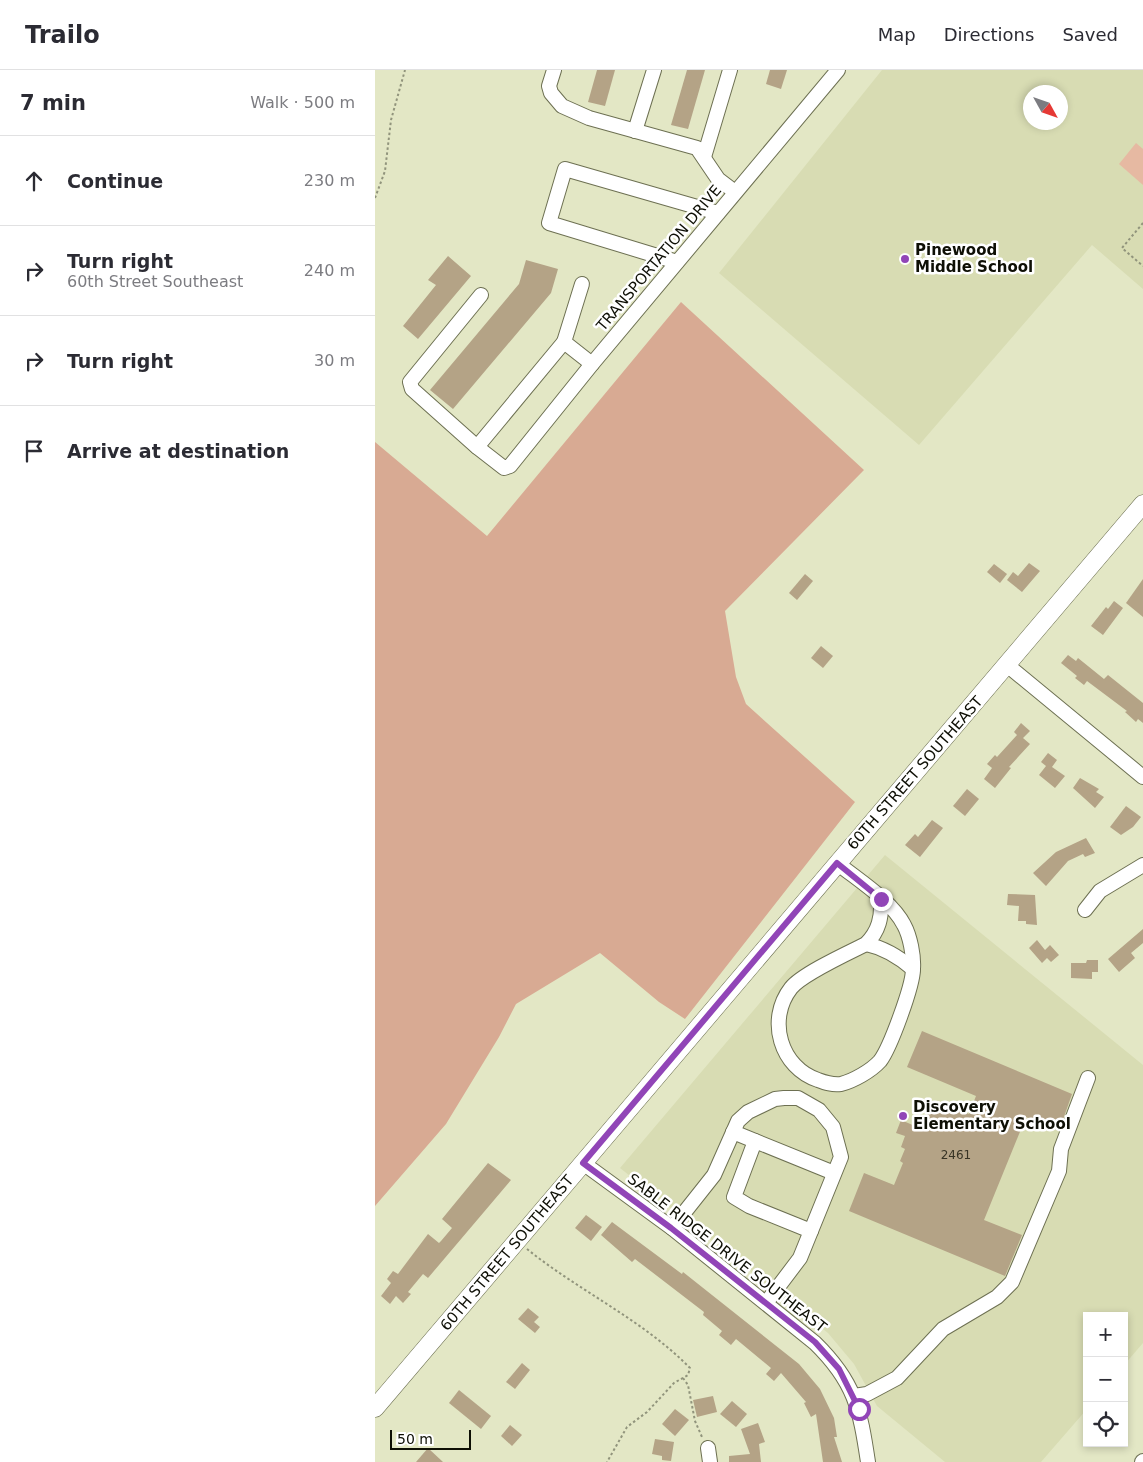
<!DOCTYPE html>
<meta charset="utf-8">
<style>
body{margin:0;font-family:"DejaVu Sans",sans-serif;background:#f7f7f7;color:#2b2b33}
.controls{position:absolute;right:15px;bottom:15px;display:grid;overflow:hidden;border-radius:0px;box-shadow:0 2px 8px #0003}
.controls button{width:45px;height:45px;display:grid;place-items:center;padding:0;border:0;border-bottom:1px solid #e1e1e2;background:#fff;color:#2b2b33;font:25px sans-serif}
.compass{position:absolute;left:648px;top:15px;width:45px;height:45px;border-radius:50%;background:#fff;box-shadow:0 2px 8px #0003;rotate:130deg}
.scale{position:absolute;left:15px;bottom:12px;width:81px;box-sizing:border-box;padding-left:5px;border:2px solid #0e0f05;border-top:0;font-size:14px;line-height:18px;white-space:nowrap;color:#0e0f05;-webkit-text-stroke:4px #fff;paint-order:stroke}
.stop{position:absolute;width:15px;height:15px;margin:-11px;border:4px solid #9145b7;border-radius:50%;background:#fff}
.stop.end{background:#9145b7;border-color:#fff;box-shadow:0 1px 5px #0008}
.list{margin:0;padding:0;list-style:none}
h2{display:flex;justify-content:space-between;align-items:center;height:65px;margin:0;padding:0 20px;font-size:21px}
h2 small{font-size:16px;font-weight:400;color:#7c7c81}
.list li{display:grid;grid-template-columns:32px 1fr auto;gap:15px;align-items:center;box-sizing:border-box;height:90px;padding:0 20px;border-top:1px solid #e1e1e2}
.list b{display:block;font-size:19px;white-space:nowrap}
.list p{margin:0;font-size:16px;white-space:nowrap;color:#7c7c81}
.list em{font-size:16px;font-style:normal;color:#7c7c81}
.icon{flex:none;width:28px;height:28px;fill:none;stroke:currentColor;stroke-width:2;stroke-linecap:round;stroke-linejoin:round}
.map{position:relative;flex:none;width:768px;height:1392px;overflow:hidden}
header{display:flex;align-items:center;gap:30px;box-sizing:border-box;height:70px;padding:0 25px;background:#fff;border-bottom:1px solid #e1e1e2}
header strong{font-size:24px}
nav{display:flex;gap:28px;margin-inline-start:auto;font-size:18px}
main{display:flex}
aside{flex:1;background:#fff}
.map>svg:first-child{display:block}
.built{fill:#d8dcb3;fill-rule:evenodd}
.green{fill:#e6b9a2}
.forest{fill:#d8aa93}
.building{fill:#b4a386}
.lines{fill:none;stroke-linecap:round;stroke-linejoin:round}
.minor-casing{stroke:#6d7052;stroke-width:16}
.major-casing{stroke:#6d7052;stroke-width:19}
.path{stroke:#91947c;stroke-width:2;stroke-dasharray:2.5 2.5;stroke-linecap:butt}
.minor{stroke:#fff;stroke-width:14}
.major{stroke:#fff;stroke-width:18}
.route{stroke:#9145b7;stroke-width:6}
.poi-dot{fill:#9145b7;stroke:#fff;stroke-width:2}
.labels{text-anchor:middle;stroke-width:5;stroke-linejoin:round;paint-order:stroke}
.number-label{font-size:12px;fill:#383425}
.poi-label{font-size:15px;font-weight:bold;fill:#0e0f05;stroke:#fff;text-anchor:start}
.street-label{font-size:15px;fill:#0e0f05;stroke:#fff}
</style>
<header>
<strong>Trailo</strong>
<nav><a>Map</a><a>Directions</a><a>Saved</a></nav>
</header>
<main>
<aside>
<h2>7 min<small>Walk · 500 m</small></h2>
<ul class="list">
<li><svg class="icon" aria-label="ahead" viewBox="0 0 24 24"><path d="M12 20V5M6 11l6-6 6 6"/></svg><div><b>Continue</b></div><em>230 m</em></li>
<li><svg class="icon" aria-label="right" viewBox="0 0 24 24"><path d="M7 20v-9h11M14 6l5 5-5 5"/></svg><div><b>Turn right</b><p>60th Street Southeast</p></div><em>240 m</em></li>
<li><svg class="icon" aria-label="right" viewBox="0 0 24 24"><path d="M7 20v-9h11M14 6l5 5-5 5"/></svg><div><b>Turn right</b></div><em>30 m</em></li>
<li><svg class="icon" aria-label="arrive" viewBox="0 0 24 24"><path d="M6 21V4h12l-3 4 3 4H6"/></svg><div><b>Arrive at destination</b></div></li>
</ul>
</aside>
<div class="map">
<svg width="768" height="1392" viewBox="0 0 768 1392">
<rect width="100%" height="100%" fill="#e3e7c5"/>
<g class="built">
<path d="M507,0h261v219l-51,-44 -173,200 -200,-172zM656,22h30v30h-30z"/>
<polygon points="510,785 768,995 768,1273 749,1295 749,1246 712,1246 712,1339 666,1392 570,1392 502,1336 479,1294 453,1263 245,1098"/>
</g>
<polygon class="green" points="761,73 768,79 768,115 744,94"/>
<polygon class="forest" points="306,232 489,400 350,541 361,607 371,634 480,732 310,949 284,932 225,883 141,934 124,967 71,1054 0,1136 0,372 112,466"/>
<g class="building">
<polygon points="222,0 240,0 230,36 213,32"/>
<polygon points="312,0 330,0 313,59 296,55"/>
<polygon points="395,0 412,0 406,19 391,14"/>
<polygon points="73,186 96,206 43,269 28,256 61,215 53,210"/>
<polygon points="151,190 183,199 176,223 78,339 55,320 144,214"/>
<polygon points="654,493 665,501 647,522 632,510 638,502 643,506"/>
<polygon points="619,494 632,504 625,513 612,502"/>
<polygon points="430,504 438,511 422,530 414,523"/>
<polygon points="768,509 768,547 751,533"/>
<polygon points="739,531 748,538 728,565 716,556 731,537 733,539"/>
<polygon points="446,576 458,586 448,598 436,588"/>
<polygon points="693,585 701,591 703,588 729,609 733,605 768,633 768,653 763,649 761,652 750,642 752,641 712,611 709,615 700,608 702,606 686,593"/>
<polygon points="646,653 655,661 648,668 655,674 634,697 636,698 620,718 609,709 617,698 612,694 620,685 622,687 642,665 639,662"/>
<polygon points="673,683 682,690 677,697 690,706 680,718 664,705 671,696 666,692"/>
<polygon points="705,708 724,719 721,722 729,727 720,738 698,718"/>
<polygon points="592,719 604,729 590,746 578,736"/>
<polygon points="751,736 766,747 758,757 746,765 735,757"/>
<polygon points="557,750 568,758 545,787 530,775 540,764 543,767"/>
<polygon points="711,768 720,783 710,787 708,784 693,791 671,816 658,803 681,782"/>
<polygon points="633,824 660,825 662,855 651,854 651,851 643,851 644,836 632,835"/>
<polygon points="768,859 768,873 756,883 760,888 744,902 733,889"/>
<polygon points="662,870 670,880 675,875 684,885 676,892 672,888 667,893 654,878"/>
<polygon points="712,890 723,890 723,902 717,902 717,909 696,908 696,893 711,893"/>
<polygon points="547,961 697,1024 684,1061 651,1047 609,1150 647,1165 630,1206 474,1141 489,1103 519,1115 528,1093 525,1091 530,1079 526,1077 530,1066 521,1063 526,1050 547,1059 555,1037 563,1038 565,1032 594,1044 601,1026 532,997"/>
<polygon points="113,1093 136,1110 53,1208 48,1204 33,1222 36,1224 28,1233 21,1226 15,1234 6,1226 16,1213 12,1209 18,1201 23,1204 53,1164 64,1173 66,1171 77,1158 67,1149"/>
<polygon points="211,1145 227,1157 216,1171 200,1158"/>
<polygon points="237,1152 307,1204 308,1202 424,1294 445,1319 459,1348 462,1367 459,1367 467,1392 448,1392 441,1344 436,1347 429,1333 431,1332 406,1303 399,1311 391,1304 396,1298 361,1269 356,1275 344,1265 347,1261 328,1245 329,1242 260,1189 257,1192 226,1165"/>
<polygon points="153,1238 164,1247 159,1252 165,1257 160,1263 143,1249"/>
<polygon points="147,1293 155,1300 140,1319 131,1312"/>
<polygon points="84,1320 116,1346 106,1359 74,1333"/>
<polygon points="338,1326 342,1342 322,1347 318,1330"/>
<polygon points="357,1331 372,1344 361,1357 345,1344"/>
<polygon points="300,1339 314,1350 300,1366 287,1354"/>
<polygon points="383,1353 390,1372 384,1374 386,1392 354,1392 354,1386 375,1384 366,1359"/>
<polygon points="135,1355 147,1365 137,1376 126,1366"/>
<polygon points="280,1369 299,1372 296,1391 287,1390 287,1386 277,1384"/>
<polygon points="53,1378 68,1392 41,1392"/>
</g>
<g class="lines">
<g class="minor-casing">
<g id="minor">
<polyline points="179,0 174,16 176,23 187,36 214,48 322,78 343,109 360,122"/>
<polyline points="260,61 279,0"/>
<polyline points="329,87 355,0"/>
<polyline points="302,192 174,153 190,99 343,143"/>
<polyline points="207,214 189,272 217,294"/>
<polyline points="106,225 35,312 37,319 102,377 189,272"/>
<polyline points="102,377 129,398 135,396 217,294 463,0"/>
<polyline points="632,595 768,707"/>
<path d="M462,793c21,17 55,38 67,62 6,11 10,31 9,44 0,17 -23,79 -33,92 -9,10 -27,20 -39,23 -9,1 -15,-1 -23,-4 -37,-12 -52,-60 -27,-92 11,-14 57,-35 75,-44 13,-13 16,-27 15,-45"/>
<polyline points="710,840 725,821 768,795"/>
<path d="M491,874c19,4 33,13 47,25"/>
<polyline points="358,1062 459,1103"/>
<polyline points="380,1071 359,1127 374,1136 436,1161"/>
<path d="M208,1093l89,65 143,115c40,39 45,66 53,119"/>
<polyline points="297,1158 339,1105 363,1051 373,1042 400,1029 409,1028 423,1028 444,1040 458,1057 466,1087 425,1188 391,1233"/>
<polyline points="479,1326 492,1324 522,1308 568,1259 622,1227 637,1212 684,1101 686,1079 713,1008"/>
<polyline points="333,1378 335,1392"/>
<polyline points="767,1392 768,1391"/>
</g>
</g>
<g class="major-casing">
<polyline id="major" points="0,1338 768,434"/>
</g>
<g class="path">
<polyline points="0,128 10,101 16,50 30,0"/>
<polyline points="768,153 747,178 768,196"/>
<path d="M152,1179c52,42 116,71 163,119l-2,7 -14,8 -27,29 -20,15 -20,35"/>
<polyline points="308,1308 313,1315 320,1351 327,1367"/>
</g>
<use href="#minor" class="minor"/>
<use href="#major" class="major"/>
</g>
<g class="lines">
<polyline class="route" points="484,1339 464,1299 440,1272 296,1158 208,1093 462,793 506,829"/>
</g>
<g class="poi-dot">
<circle cx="530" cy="189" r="5"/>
<circle cx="528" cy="1046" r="5"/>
</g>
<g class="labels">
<g class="number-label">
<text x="581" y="1089">2461</text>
</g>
<g class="poi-label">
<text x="540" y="185">Pinewood<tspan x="540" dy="17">Middle School</tspan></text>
<text x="538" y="1042">Discovery<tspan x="538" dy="17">Elementary School</tspan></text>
</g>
<g class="street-label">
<text transform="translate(284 188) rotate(-50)" y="5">TRANSPORTATION DRIVE</text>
<text transform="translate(540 703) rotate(-49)" y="5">60TH STREET SOUTHEAST</text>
<text transform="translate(132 1183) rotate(-50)" y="5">60TH STREET SOUTHEAST</text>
<text transform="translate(352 1183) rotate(38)" y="5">SABLE RIDGE DRIVE SOUTHEAST</text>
</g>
</g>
</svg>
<div class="controls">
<button>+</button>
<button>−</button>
<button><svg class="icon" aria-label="locate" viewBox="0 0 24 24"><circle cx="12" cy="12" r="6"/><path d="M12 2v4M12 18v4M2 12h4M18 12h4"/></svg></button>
</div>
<svg class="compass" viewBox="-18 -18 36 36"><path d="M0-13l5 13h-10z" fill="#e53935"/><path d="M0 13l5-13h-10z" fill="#7c7c81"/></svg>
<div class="scale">50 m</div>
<div class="stop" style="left:484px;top:1339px"></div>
<div class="stop end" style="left:506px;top:829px"></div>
</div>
</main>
